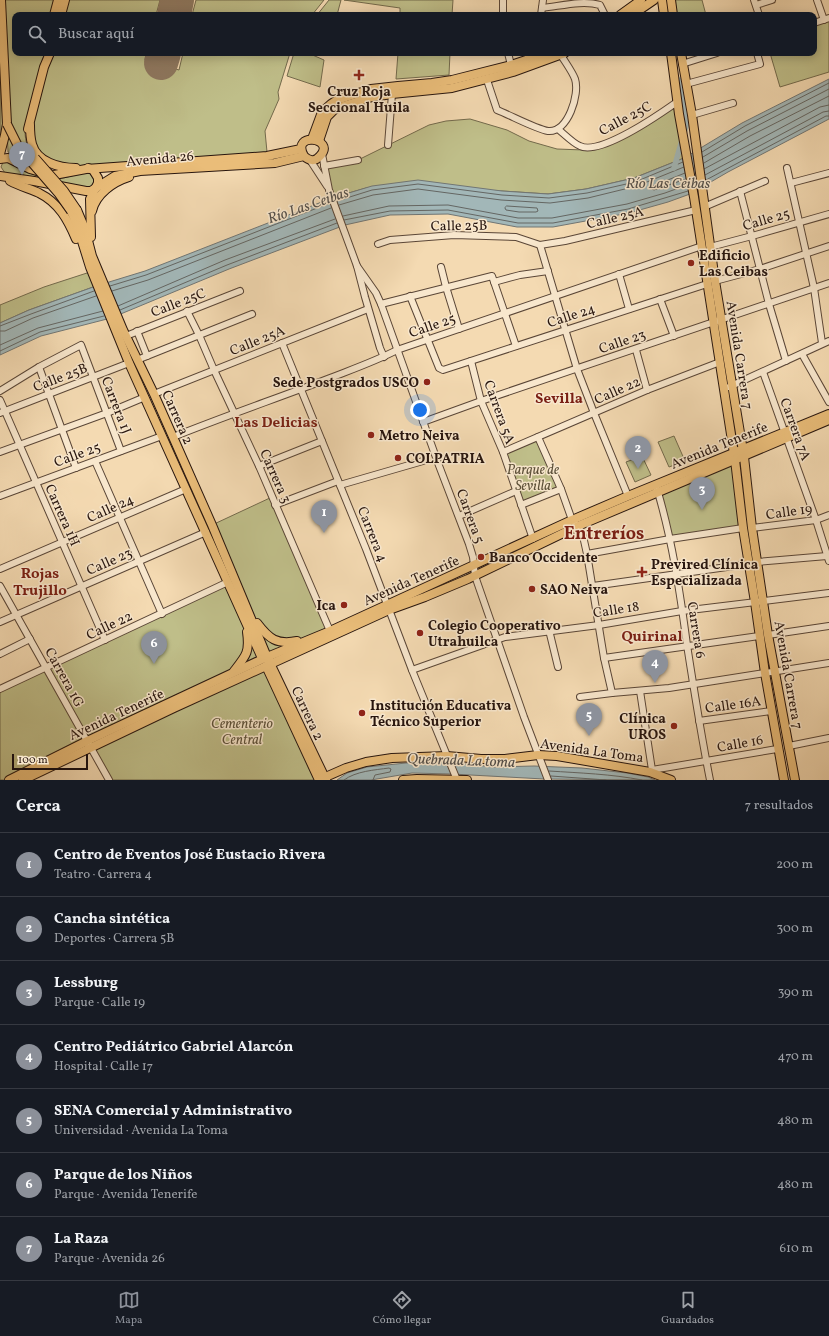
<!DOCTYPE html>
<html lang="es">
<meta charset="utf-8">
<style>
body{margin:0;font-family:Vollkorn,serif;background:#242831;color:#f1f3f6}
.scale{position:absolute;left:12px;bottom:10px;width:76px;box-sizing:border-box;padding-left:4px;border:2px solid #27150e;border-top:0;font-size:11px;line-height:14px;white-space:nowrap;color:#27150e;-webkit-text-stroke:3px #f8e7cd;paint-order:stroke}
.you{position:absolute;left:420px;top:410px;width:14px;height:14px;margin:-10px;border:3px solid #fff;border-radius:50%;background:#1a73e8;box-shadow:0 0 0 6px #1a73e833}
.badge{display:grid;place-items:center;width:26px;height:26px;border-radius:50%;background:#8c9099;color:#fff;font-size:13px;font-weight:700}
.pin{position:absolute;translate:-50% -33px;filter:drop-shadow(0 1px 2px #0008)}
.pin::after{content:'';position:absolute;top:21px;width:14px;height:12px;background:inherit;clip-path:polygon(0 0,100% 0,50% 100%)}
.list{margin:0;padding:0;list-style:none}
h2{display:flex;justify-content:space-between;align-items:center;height:52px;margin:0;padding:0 16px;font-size:17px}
h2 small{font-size:13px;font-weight:400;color:#9ea1a6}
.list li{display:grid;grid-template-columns:26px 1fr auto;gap:12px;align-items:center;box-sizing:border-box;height:64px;padding:0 16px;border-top:1px solid #363941}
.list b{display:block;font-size:15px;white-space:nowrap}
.list p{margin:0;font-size:13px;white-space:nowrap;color:#9ea1a6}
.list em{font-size:13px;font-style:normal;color:#9ea1a6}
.icon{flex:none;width:22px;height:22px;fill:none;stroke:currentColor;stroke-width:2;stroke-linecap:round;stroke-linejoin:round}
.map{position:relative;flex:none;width:829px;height:780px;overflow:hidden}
.search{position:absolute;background:#171b24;box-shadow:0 2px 10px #0003;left:12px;right:12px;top:12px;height:44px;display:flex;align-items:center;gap:10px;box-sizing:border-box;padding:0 14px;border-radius:8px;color:#9ea1a6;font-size:15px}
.sheet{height:500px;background:#171b24}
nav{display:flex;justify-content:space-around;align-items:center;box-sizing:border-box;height:56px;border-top:1px solid #363941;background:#171b24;font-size:11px;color:#9ea1a6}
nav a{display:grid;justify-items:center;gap:2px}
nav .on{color:#8c9099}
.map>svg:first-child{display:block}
.green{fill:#bfbe89;stroke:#736a4c}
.water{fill:#a2b7b8;stroke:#717674}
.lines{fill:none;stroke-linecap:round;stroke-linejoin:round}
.shore{stroke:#646663;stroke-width:1}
.canal{stroke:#a2b7b8;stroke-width:5.5}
.runway{stroke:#8e7860;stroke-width:34}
.minor-casing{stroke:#5a4637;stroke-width:8}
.major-casing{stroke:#27150e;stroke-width:10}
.minor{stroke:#f8e7cd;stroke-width:6}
.major{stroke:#eabd79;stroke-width:8}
.major-bridge-casing{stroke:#27150e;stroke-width:10;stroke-linecap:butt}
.major-bridge{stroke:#eabd79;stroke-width:8}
.poi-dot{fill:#8f2418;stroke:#f8e7cd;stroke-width:1.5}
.labels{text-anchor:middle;stroke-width:3;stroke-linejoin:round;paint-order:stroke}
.poi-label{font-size:14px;font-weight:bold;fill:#27150e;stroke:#f8e7cd;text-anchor:start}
.street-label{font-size:14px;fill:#27150e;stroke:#f8e7cd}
.park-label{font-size:14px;font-style:italic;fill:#5c5039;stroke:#f8e7cd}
.water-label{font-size:15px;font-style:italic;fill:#524e4a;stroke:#f8e7cd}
.neighbourhood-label{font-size:15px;font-weight:bold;fill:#7a1f14;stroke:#f8e7cd}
.district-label{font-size:18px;font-weight:bold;fill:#7a1f14;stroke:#f8e7cd}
</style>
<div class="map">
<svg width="829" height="780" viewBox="0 0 829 780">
<rect width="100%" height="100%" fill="#f4dab2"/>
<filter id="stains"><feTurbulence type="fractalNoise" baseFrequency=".005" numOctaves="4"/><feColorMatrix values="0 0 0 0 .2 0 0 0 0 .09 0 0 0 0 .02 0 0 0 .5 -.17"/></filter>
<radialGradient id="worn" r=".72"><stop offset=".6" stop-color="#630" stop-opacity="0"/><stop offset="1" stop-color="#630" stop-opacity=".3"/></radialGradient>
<g class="green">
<path d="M1,0h57l-3,15h-40v38h131l-1,7 34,10 4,-17h107l-12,39 1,7 -14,32 2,21 -197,16 -34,-15 -5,-19 -6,-3c0,21 12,28 27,39l-12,-3 -32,-15 -1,-26 -7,16z"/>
<polygon points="65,0 160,0 156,15 61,15"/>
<polygon points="196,0 324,0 312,15 192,15"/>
<polygon points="329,0 341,0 337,15 317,15"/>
<polygon points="344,0 453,0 452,15 400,15 400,8"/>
<polygon points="671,0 702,0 706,15 673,15"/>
<polygon points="829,18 829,72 780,87 770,53 814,53 814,23"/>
<polygon points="294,53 308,53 324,60 320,87 287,76"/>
<polygon points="398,53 450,53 449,75 396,79"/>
<polygon points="674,108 684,158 634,178 586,189 548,194 502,191 366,188 332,198 324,166 358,160 429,125 446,121 470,119 507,130 529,141 557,149 584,150 599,148 635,132"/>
<path d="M3,162c9,0 18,7 26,11 6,2 14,4 21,5 13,3 26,-5 39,-6l4,3 2,7 -2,4 -7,2 -81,-15 -4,-6z"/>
<polygon points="90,272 96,286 29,310 0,323 0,305 44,287"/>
<polygon points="674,436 685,461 669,467 658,442"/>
<polygon points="538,437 561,489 521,505 503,452"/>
<polygon points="642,456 651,475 635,482 626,462"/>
<polygon points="735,460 743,528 670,539 658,493"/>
<polygon points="272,497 330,631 267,657 212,525"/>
<polygon points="228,582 263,659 8,780 0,780 0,691"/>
<polygon points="266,666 319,780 109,780 90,748"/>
</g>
<g class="water">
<polygon points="829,79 829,119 728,172 690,194 668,202 629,213 553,227 517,227 448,214 390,215 345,225 229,269 111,318 41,336 0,355 0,323 29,310 96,286 145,271 332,198 372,186 418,180 502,191 548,194 586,189 634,178 684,158 742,123"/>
<polygon points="416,762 446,762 494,767 534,766 582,768 627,773 648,777 655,780 544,779 452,774 412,773 371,780 337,780 347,773 367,767"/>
</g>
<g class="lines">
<g class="shore">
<polyline points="702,152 745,126 829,83"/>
<polyline points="703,157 747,131 829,89"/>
<polyline points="704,163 750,136 829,96"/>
<polyline points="704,169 820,107 829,105"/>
<polyline points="685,173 653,186 652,189 654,190 686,179"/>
<polyline points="705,175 823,112 829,111"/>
<polyline points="706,180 826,116 829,116"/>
<polyline points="337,201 372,190 418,184 502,195 549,198 587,193 635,182 683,162"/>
<polyline points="339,205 373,195 418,189 501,200 550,203 588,198 637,186 684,167"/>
<polygon points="507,206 537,208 538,211 536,212 519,212 506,210 505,208"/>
<polyline points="343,216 389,206 448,205 518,218 552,218 627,204 665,193 687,185"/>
<polyline points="344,220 390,211 448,210 518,223 553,223 628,209 688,191"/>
<polyline points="110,286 146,275 330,203"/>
<polyline points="112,291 148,280 331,208"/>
<polyline points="118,306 225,260 335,219"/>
<polyline points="120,310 227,265 337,223"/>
<polyline points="0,326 31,314 94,291"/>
<polyline points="0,331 5,331 33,318 96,296"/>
<polyline points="0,345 38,328 103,311"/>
<polyline points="0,351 40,332 104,316"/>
<path d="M549,771c31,2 62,3 93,9"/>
<polyline points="551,776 606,780"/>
<path d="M344,780c12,-9 31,-10 45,-12l2,1 -1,3 -15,3 -2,5"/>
</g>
<polyline class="canal" points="674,168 686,126 679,80"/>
<g class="runway">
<polyline points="174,15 177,0"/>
<polyline points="161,63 164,53"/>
</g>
<g class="minor-casing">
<g id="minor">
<polyline points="754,0 759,15"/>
<polyline points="817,0 824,20"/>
<polyline points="756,5 772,0"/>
<path d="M542,8c19,-2 40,-8 58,-3l5,10"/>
<polyline points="503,15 503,0"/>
<polyline points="541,15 543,0"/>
<polyline points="814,23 829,18"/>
<polyline points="508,53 512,69"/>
<polyline points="682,64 717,53"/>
<path d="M487,80l10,30c13,5 39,19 51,21 20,2 32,-37 27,-52 -3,-8 -10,-17 -14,-24"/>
<polyline points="686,84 760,64 757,53"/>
<polyline points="692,115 733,103"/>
<path d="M558,129c6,5 16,15 22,17 20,10 80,-32 97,-44"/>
<polyline points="388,145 392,94"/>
<polyline points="322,154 329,190 357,266 365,297 380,348 384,357"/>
<polyline points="310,160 327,186"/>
<polyline points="324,166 358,160"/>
<polyline points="787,168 814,288 822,343"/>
<polyline points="791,183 829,173"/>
<polyline points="740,191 769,304 786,361"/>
<polyline points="704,207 765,181"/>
<polyline points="378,244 390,240 454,235 516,237 540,245 565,241 696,210"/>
<polyline points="540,245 577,369 594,413 628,496"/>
<polyline points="710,247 752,236 829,214"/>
<polyline points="357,266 376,293 381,304 438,463 469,544 473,557 475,576 524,717 548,780"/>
<polyline points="441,267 446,287 459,329"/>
<polyline points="619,274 629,309"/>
<polyline points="715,281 760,269 829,246"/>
<polyline points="494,282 520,275 548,271"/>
<polyline points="410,296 439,368 443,370 707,284"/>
<polyline points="660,299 674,336"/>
<polyline points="381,304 492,276 516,346"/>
<polyline points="187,311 199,335 214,370 259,466 330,631"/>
<polyline points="137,331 147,356"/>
<polyline points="126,336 240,291"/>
<polyline points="282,343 366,549 412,670 457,780"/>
<polyline points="636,350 647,390"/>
<polyline points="802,354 829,402"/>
<polyline points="137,360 252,314"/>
<polyline points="471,361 481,401 503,452 533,539"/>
<polyline points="39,367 76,468"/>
<polyline points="763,372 816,520 829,561"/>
<polyline points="729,387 829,341"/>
<polyline points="0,391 39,367 81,345 121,451"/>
<polyline points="154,394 368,309"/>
<polyline points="0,400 105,640"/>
<polyline points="0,413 129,363"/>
<polyline points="423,422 481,401 829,283"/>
<path d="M173,437c52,-21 105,-39 157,-59 23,-9 46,-17 67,-28l305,-104"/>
<polyline points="538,437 561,489 572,520 578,526 583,536 587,554 604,658 612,693"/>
<polyline points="0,452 107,413 145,397"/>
<polyline points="503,452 647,390 720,362"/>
<polyline points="95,461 162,614"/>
<polyline points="259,466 322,441"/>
<polyline points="340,485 423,461"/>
<path d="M657,489c15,50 23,103 30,156 7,45 14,90 23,135"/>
<polyline points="0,496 162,436"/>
<polyline points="275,505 338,481"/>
<polyline points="521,505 561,489"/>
<polyline points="459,516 516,491"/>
<polyline points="752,528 816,520 829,515"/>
<polyline points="587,554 670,539 743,528"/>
<polyline points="757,562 827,556"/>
<polyline points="0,569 186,489"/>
<polyline points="0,586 109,780"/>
<polyline points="593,586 748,564"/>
<polyline points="0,622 206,532"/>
<polyline points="549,630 558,667"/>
<polyline points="768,635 829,626"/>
<polyline points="0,654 30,639"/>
<polyline points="604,658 759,636"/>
<polyline points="412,670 505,637 599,625 682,611 829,593"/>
<polyline points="0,689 228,582"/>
<polyline points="640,691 652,770 650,772"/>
<polyline points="580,697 612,693 669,688 829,663"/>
<polyline points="699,721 771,711"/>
<polyline points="789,746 829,738"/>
<polyline points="652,770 777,749"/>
</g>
</g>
<g class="major-casing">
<g id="major">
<polyline points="662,0 664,15"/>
<polyline points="671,0 673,15"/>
<polyline points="54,15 58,0"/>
<polyline points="61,15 65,0"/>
<polyline points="620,15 641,0"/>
<polyline points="632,15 654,0"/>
<polyline points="671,53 679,114 694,197 735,460 743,528 755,602 765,673 784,780"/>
<polyline points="681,53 692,115 715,281 744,457 752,528 768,635 795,780"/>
<path d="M30,125c0,6 0,12 2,19 5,18 27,24 44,24"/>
<polyline points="28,129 44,67 50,53"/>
<polyline points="312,139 322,112 331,104 337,100 371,89 398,86 432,83 452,80 511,65 547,53"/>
<polyline points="319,141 327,117 335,109 340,107 372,97 392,94 452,88 513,72 565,53"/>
<polyline points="0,154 5,135 7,124 1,0"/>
<polyline points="0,159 8,158 30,169 47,174 54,175 86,169 267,156 301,149"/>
<polyline points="88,168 93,170 98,178 98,183 90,199 91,237"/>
<path d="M0,176l34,5 52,10h5l24,-15 25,-5 135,-8 29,-7c5,5 11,6 16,0 17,-18 -30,-25 -16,0"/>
<path d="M10,181c9,5 20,8 29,12 20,10 29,27 37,46"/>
<polyline points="77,210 85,229 92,256 123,330 154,394 212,525 267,657 326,780"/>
<polyline points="71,211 76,222 90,267 129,363 261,656"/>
<path d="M92,211c4,-17 21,-29 37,-34"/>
<path d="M257,623c12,16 20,22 40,18"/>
<polyline points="266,666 319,780"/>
<path d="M234,671c12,-15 16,-19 13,-39"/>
<polyline points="321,779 346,768 366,762 392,758 447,756 481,759 505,759 538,755 557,756 650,772 671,780"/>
<polyline points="9,780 87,741 267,657 330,631 572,520 628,496 829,414"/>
<polyline points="23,780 174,708 389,610 425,597 468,579 578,526 829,420"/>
<polyline points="403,780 417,779 467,780"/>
</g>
</g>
<use href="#minor" class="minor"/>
<use href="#major" class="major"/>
<g class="major-bridge-casing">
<g id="major-bridge">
<polyline points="7,124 19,148 59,194 71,211"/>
<polyline points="35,158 64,191 77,210"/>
</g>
</g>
<use href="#major-bridge" class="major-bridge"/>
</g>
<g class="poi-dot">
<path d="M357 69h4v4h4v4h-4v4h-4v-4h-4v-4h4z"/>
<circle cx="691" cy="263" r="4"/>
<circle cx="427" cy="382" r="4"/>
<circle cx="371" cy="435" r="4"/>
<circle cx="398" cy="458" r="4"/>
<circle cx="481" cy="557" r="4"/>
<path d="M640 566h4v4h4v4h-4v4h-4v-4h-4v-4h4z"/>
<circle cx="532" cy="589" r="4"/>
<circle cx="344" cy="605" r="4"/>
<circle cx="420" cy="633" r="4"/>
<circle cx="362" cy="713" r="4"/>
<circle cx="674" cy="726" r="4"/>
</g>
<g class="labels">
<g class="poi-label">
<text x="359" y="96" text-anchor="middle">Cruz Roja<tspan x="359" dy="16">Seccional Huila</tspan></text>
<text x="699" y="260">Edificio<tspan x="699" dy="16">Las Ceibas</tspan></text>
<text x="419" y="387" text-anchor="end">Sede Postgrados USCO</text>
<text x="379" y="440">Metro Neiva</text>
<text x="406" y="463">COLPATRIA</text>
<text x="489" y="562">Banco Occidente</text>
<text x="651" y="569">Previred Clínica<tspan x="651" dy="16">Especializada</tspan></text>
<text x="540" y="594">SAO Neiva</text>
<text x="336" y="610" text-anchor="end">Ica</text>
<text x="428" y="630">Colegio Cooperativo<tspan x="428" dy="16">Utrahuilca</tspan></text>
<text x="370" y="710">Institución Educativa<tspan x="370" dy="16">Técnico Superior</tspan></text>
<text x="666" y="723" text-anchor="end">Clínica<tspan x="666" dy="16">UROS</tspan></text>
</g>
<g class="street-label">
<text transform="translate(625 118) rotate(-28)" y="5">Calle 25C</text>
<text transform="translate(160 158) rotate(-5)" y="5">Avenida 26</text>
<text transform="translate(615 217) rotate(-13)" y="5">Calle 25A</text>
<text transform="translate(766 219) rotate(-16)" y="5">Calle 25</text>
<text transform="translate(459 225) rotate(-1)" y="5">Calle 25B</text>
<text transform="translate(178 302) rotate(-21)" y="5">Calle 25C</text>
<text transform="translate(571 315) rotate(-18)" y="5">Calle 24</text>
<text transform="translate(432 325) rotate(-19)" y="5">Calle 25</text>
<text transform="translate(257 340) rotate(-22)" y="5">Calle 25A</text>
<text transform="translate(622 341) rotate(-19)" y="5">Calle 23</text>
<text transform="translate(740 355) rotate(81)" y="5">Avenida Carrera 7</text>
<text transform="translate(60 377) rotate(-21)" y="5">Calle 25B</text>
<text transform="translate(617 390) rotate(-24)" y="5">Calle 22</text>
<text transform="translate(117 405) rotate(69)" y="5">Carrera 1J</text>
<text transform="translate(500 412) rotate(70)" y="5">Carrera 5A</text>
<text transform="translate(178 417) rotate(66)" y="5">Carrera 2</text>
<text transform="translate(796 429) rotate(70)" y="5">Carrera 7A</text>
<text transform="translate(719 445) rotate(-22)" y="5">Avenida Tenerife</text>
<text transform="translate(77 454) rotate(-20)" y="5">Calle 25</text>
<text transform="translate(276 476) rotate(66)" y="5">Carrera 3</text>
<text transform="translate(110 508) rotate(-24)" y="5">Calle 24</text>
<text transform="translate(789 511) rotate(-8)" y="5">Calle 19</text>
<text transform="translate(63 515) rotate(66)" y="5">Carrera 1H</text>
<text transform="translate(471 516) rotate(70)" y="5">Carrera 5</text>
<text transform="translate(373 534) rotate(68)" y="5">Carrera 4</text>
<text transform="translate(109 561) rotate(-24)" y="5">Calle 23</text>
<text transform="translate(411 580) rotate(-24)" y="5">Avenida Tenerife</text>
<text transform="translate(616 609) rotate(-9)" y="5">Calle 18</text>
<text transform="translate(109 625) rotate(-25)" y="5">Calle 22</text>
<text transform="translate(697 630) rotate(81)" y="5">Carrera 6</text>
<text transform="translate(789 675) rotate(80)" y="5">Avenida Carrera 7</text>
<text transform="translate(65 677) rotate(61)" y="5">Carrera 1G</text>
<text transform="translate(733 704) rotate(-8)" y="5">Calle 16A</text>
<text transform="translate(308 713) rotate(65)" y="5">Carrera 2</text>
<text transform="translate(116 714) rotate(-25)" y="5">Avenida Tenerife</text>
<text transform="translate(740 743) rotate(-10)" y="5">Calle 16</text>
<text transform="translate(592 750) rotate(8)" y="5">Avenida La Toma</text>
</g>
<g class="park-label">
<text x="533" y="474">Parque de<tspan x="533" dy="16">Sevilla</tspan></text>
<text x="242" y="728">Cementerio<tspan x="242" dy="16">Central</tspan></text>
</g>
<g class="water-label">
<text x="668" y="188">Río Las Ceibas</text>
<text transform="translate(308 205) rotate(-19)" y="5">Río Las Ceibas</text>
<text transform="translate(461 760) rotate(2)" y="5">Quebrada La toma</text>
</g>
<g class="neighbourhood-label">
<text x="559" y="403">Sevilla</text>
<text x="276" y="427">Las Delicias</text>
<text x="40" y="578">Rojas<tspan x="40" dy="17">Trujillo</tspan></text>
<text x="652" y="641">Quirinal</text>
</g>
<g class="district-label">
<text x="604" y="539">Entreríos</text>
</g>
</g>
<rect width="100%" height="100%" filter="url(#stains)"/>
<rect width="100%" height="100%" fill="url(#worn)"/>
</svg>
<div class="scale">100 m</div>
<div class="you"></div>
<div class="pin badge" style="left:324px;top:533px">1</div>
<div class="pin badge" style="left:638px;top:469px">2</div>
<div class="pin badge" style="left:702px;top:510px">3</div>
<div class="pin badge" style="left:655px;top:683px">4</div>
<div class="pin badge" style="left:589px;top:736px">5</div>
<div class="pin badge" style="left:154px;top:664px">6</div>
<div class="pin badge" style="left:22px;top:175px">7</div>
<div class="search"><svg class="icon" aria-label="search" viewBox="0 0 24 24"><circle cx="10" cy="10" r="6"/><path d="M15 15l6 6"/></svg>Buscar aquí</div>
</div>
<section class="sheet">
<h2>Cerca<small>7 resultados</small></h2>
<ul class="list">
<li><span class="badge">1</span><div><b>Centro de Eventos José Eustacio Rivera</b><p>Teatro · Carrera 4</p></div><em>200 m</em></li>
<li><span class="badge">2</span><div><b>Cancha sintética</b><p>Deportes · Carrera 5B</p></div><em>300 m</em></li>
<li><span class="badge">3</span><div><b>Lessburg</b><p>Parque · Calle 19</p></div><em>390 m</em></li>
<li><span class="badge">4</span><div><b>Centro Pediátrico Gabriel Alarcón</b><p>Hospital · Calle 17</p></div><em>470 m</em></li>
<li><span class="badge">5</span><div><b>SENA Comercial y Administrativo</b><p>Universidad · Avenida La Toma</p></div><em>480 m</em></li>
<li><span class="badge">6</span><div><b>Parque de los Niños</b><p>Parque · Avenida Tenerife</p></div><em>480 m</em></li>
<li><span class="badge">7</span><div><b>La Raza</b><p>Parque · Avenida 26</p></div><em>610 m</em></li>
</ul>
</section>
<nav>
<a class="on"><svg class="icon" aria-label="map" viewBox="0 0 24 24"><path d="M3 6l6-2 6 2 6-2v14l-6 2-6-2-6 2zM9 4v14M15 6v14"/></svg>Mapa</a>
<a><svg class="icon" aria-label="directions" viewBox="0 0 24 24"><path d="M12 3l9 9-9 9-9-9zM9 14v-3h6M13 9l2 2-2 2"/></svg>Cómo llegar</a>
<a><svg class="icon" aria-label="saved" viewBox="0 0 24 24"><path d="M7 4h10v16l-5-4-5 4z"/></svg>Guardados</a>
</nav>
